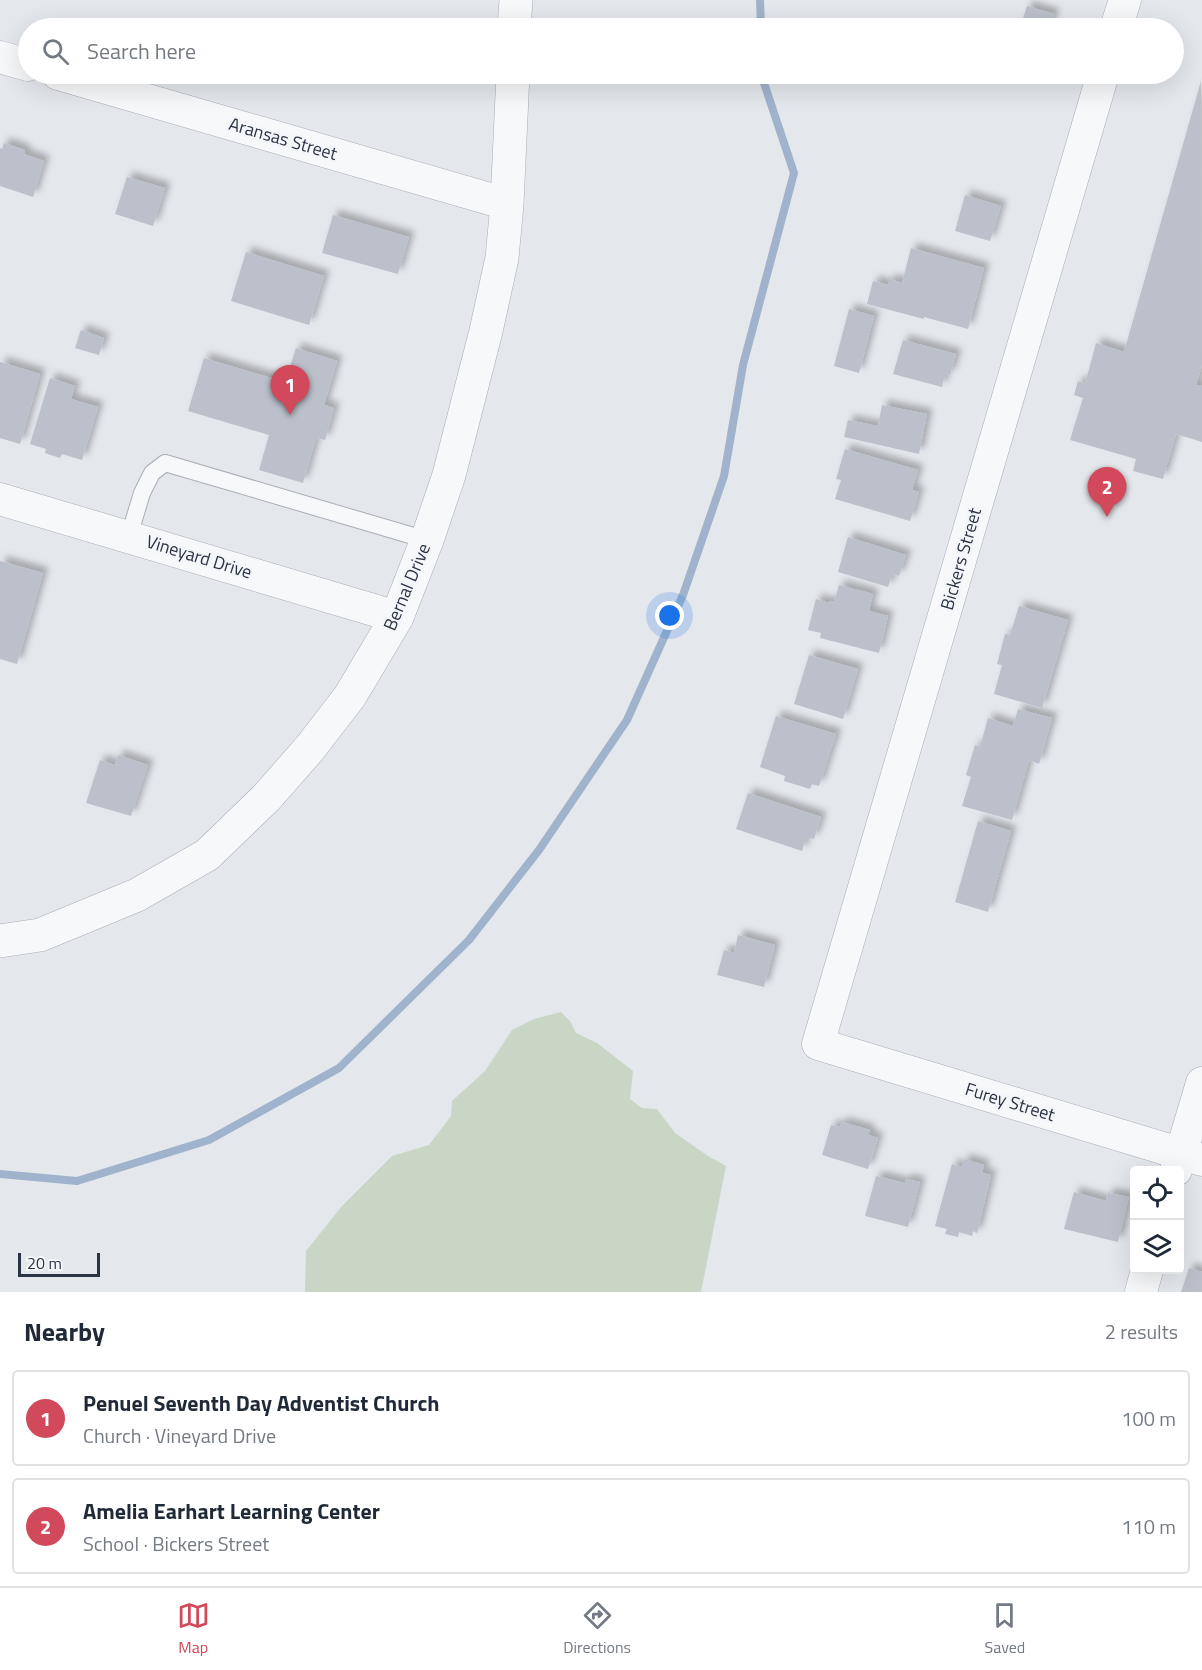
<!DOCTYPE html>
<meta charset="utf-8">
<style>
body{margin:0;font-family:"Titillium Web",sans-serif;background:#f2f2f3;color:#1f2937}
.controls{position:absolute;right:18px;bottom:18px;display:grid;overflow:hidden;border-radius:6px;box-shadow:0 6px 24px #0002}
.controls button{width:54px;height:54px;display:grid;place-items:center;padding:0;border:0;border-bottom:2px solid #e0e1e3;background:#fff;color:#1f2937;font:30px sans-serif}
.scale{position:absolute;left:18px;bottom:15px;width:82px;box-sizing:border-box;padding-left:6px;border:3px solid #2b3445;border-top:0;font-size:16px;line-height:21px;white-space:nowrap;color:#2b3445;-webkit-text-stroke:4px #f4f6f9;paint-order:stroke}
.you{position:absolute;left:670px;top:616px;width:21px;height:21px;margin:-15px;border:4px solid #fff;border-radius:50%;background:#1a73e8;box-shadow:0 0 0 9px #1a73e833}
.badge{display:grid;place-items:center;width:39px;height:39px;border-radius:50%;background:#d1495b;color:#fff;font-size:20px;font-weight:700}
.pin{position:absolute;translate:-50% -50px;filter:drop-shadow(0 2px 3px #0008)}
.pin::after{content:'';position:absolute;top:32px;width:21px;height:18px;background:inherit;clip-path:polygon(0 0,100% 0,50% 100%)}
.list{margin:0;padding:0;list-style:none}
h2{display:flex;justify-content:space-between;align-items:center;height:78px;margin:0;padding:0 24px;font-size:26px}
h2 small{font-size:20px;font-weight:400;color:#747a83}
.list li{display:grid;grid-template-columns:39px 1fr auto;gap:18px;align-items:center;box-sizing:border-box;height:96px;margin:0 12px 12px;padding:0 12px;border:2px solid #e0e1e3;border-radius:6px}
.list b{display:block;font-size:22px;white-space:nowrap}
.list p{margin:0;font-size:20px;white-space:nowrap;color:#747a83}
.list em{font-size:20px;font-style:normal;color:#747a83}
.icon{flex:none;width:33px;height:33px;fill:none;stroke:currentColor;stroke-width:2;stroke-linecap:round;stroke-linejoin:round}
.map{position:relative;flex:none;width:1202px;height:1292px;overflow:hidden}
.search{position:absolute;background:#fff;box-shadow:0 6px 24px #0002;left:18px;right:18px;top:18px;height:66px;display:flex;align-items:center;gap:15px;box-sizing:border-box;padding:0 21px;border-radius:33px;color:#747a83;font-size:22px}
.sheet{height:294px;background:#fff}
nav{display:flex;justify-content:space-around;align-items:center;box-sizing:border-box;height:84px;border-top:2px solid #e0e1e3;background:#fff;font-size:16px;color:#747a83}
nav a{display:grid;justify-items:center;gap:3px}
nav .on{color:#d1495b}
.map>svg:first-child{display:block}
.green{fill:#c9d6c5}
.lines{fill:none;stroke-linecap:round;stroke-linejoin:round}
.stream{stroke:#9fb4cc;stroke-width:8}
.building{fill:#bbc0ca;filter:url(#shadow)}
.service-casing{stroke:#a9aeb7;stroke-width:18}
.minor-casing{stroke:#a9aeb7;stroke-width:33}
.tertiary-casing{stroke:#a9aeb7;stroke-width:34}
.service{stroke:#f7f8fa;stroke-width:16}
.minor{stroke:#f7f8fa;stroke-width:32}
.tertiary{stroke:#f7f8fa;stroke-width:33}
.labels{text-anchor:middle;stroke-width:6;stroke-linejoin:round;paint-order:stroke}
.street-label{font-size:18px;fill:#2b3445;stroke:#f4f6f9}
</style>
<div class="map">
<svg width="1202" height="1292" viewBox="0 0 1202 1292">
<defs>
<filter id="shadow"><feDropShadow dx="5.5" dy="-5.5" stdDeviation="3" flood-color="#0004"/></filter>
</defs>
<rect width="100%" height="100%" fill="#e4e7ec"/>
<polygon class="green" points="561,1012 570,1021 576,1033 597,1043 633,1071 630,1099 642,1108 657,1109 675,1133 708,1156 726,1166 701,1292 305,1292 306,1251 342,1206 392,1156 429,1145 451,1116 452,1101 485,1071 512,1030 534,1019"/>
<g class="lines">
<g class="stream">
<polyline points="760,0 761,28"/>
<polyline points="0,1174 77,1181 209,1140 339,1068 469,940 539,850 627,720 683,595 724,476 743,365 794,173 761,74"/>
</g>
</g>
<g class="building">
<polygon points="1027,6 1054,14 1049,28 1020,28"/>
<polygon points="1201,81 1202,365 1196,385 1202,386 1202,442 1176,434 1163,479 1133,471 1136,459 1070,440 1083,398 1074,395 1078,381 1085,384 1096,343 1124,352"/>
<polygon points="4,143 25,150 24,154 44,161 33,197 0,186 0,148 2,149"/>
<polygon points="127,177 165,188 153,226 115,214"/>
<polygon points="965,195 1001,206 990,241 955,231"/>
<polygon points="333,215 409,237 398,274 322,253"/>
<polygon points="911,248 984,268 968,329 924,317 924,319 867,304 873,281 888,285 890,279 902,283"/>
<polygon points="246,252 324,276 309,325 231,301"/>
<polygon points="849,309 874,316 859,373 834,366"/>
<polygon points="81,330 104,338 99,355 75,348"/>
<polygon points="903,340 956,354 950,375 945,374 942,387 893,374"/>
<polygon points="296,348 337,361 324,405 334,408 325,440 316,438 303,483 259,470 269,435 188,411 204,358 285,382"/>
<polygon points="0,362 40,374 20,444 0,438"/>
<polygon points="50,378 75,386 71,399 98,407 82,460 62,454 60,458 45,453 46,449 30,444"/>
<polygon points="882,405 927,414 919,454 844,437 848,420 878,426"/>
<polygon points="845,449 918,470 912,490 919,492 910,521 835,499 841,480 836,479"/>
<polygon points="848,537 906,555 899,576 892,574 888,587 838,572"/>
<polygon points="0,561 43,573 17,664 0,659"/>
<polygon points="839,585 873,594 869,611 888,616 879,653 820,638 821,633 808,630 816,599 829,603 830,601 834,602"/>
<polygon points="1019,606 1068,620 1042,708 994,694 1002,665 997,664 1005,634 1010,635"/>
<polygon points="809,655 858,669 843,719 794,704"/>
<polygon points="1018,709 1052,718 1039,764 1029,760 1012,820 962,806 971,777 966,775 975,745 980,747 988,718 1013,726"/>
<polygon points="776,716 836,734 819,786 812,784 810,789 784,781 785,776 760,767"/>
<polygon points="118,755 148,765 131,816 86,803 100,760 115,765"/>
<polygon points="748,793 821,817 814,839 806,837 802,851 736,829"/>
<polygon points="978,821 1011,831 988,912 955,902"/>
<polygon points="738,935 775,945 764,987 717,975 724,950 734,953"/>
<polygon points="842,1122 870,1130 868,1135 878,1138 868,1169 822,1155 831,1125 840,1127"/>
<polygon points="964,1159 984,1165 982,1173 991,1175 977,1233 973,1231 972,1236 959,1232 958,1237 945,1234 947,1229 935,1226 952,1164 962,1167"/>
<polygon points="876,1176 905,1183 906,1179 920,1182 908,1227 865,1216"/>
<polygon points="1074,1192 1106,1201 1108,1193 1129,1197 1118,1242 1064,1229"/>
<polygon points="1189,1268 1202,1272 1202,1292 1181,1292"/>
</g>
<g class="lines">
<g class="service-casing">
<polyline id="service" points="129,536 142,493 152,473 165,463 427,540"/>
</g>
<g class="minor-casing">
<g id="minor">
<polyline points="1116,28 1125,0"/>
<polyline points="0,57 28,65"/>
<polyline points="58,74 507,204"/>
<polyline points="1103,74 818,1044 1202,1160"/>
<polyline points="0,499 397,617"/>
<polyline points="1176,1170 1202,1083"/>
<polyline points="1141,1292 1147,1270"/>
</g>
</g>
<g class="tertiary-casing">
<g id="tertiary">
<polyline points="514,28 516,0"/>
<polyline points="0,941 40,935 137,895 207,855 266,798 310,748 350,696 397,617 427,540 449,475 486,331 502,258 507,204 513,74"/>
</g>
</g>
<use href="#service" class="service"/>
<use href="#minor" class="minor"/>
<use href="#tertiary" class="tertiary"/>
</g>
<g class="labels">
<g class="street-label">
<text transform="translate(283 139) rotate(16)" y="6">Aransas Street</text>
<text transform="translate(199 557) rotate(17)" y="6">Vineyard Drive</text>
<text transform="translate(961 559) rotate(-74)" y="6">Bickers Street</text>
<text transform="translate(407 587) rotate(-67)" y="6">Bernal Drive</text>
<text transform="translate(1010 1102) rotate(17)" y="6">Furey Street</text>
</g>
</g>
</svg>
<div class="controls">
<button><svg class="icon" aria-label="locate" viewBox="0 0 24 24"><circle cx="12" cy="12" r="6"/><path d="M12 2v4M12 18v4M2 12h4M18 12h4"/></svg></button>
<button><svg class="icon" aria-label="layers" viewBox="0 0 24 24"><path d="M12 4l9 5-9 5-9-5zM3 14l9 5 9-5"/></svg></button>
</div>
<div class="scale">20 m</div>
<div class="you"></div>
<div class="pin badge" style="left:290px;top:415px">1</div>
<div class="pin badge" style="left:1107px;top:517px">2</div>
<div class="search"><svg class="icon" aria-label="search" viewBox="0 0 24 24"><circle cx="10" cy="10" r="6"/><path d="M15 15l6 6"/></svg>Search here</div>
</div>
<section class="sheet">
<h2>Nearby<small>2 results</small></h2>
<ul class="list">
<li><span class="badge">1</span><div><b>Penuel Seventh Day Adventist Church</b><p>Church · Vineyard Drive</p></div><em>100 m</em></li>
<li><span class="badge">2</span><div><b>Amelia Earhart Learning Center</b><p>School · Bickers Street</p></div><em>110 m</em></li>
</ul>
</section>
<nav>
<a class="on"><svg class="icon" aria-label="map" viewBox="0 0 24 24"><path d="M3 6l6-2 6 2 6-2v14l-6 2-6-2-6 2zM9 4v14M15 6v14"/></svg>Map</a>
<a><svg class="icon" aria-label="directions" viewBox="0 0 24 24"><path d="M12 3l9 9-9 9-9-9zM9 14v-3h6M13 9l2 2-2 2"/></svg>Directions</a>
<a><svg class="icon" aria-label="saved" viewBox="0 0 24 24"><path d="M7 4h10v16l-5-4-5 4z"/></svg>Saved</a>
</nav>
